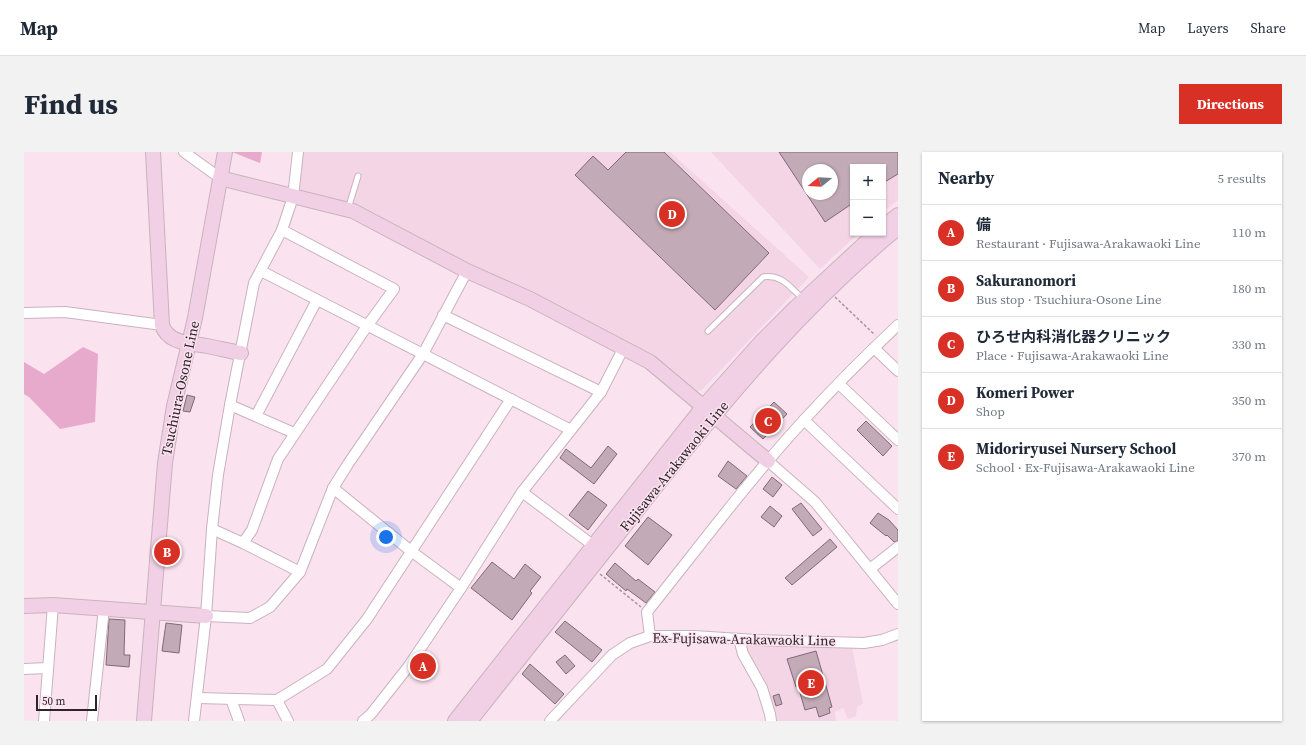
<!DOCTYPE html>
<meta charset="utf-8">
<style>
body{margin:0;font-family:"Source Serif 4","Noto Sans JP",serif;background:#f2f2f3;color:#1f2937}
.controls{position:absolute;right:12px;top:12px;display:grid;overflow:hidden;border-radius:0px;box-shadow:0 1px 3px #0004}
.controls button{width:36px;height:36px;display:grid;place-items:center;padding:0;border:0;border-bottom:1px solid #e0e1e3;background:#fff;color:#1f2937;font:20px sans-serif}
.compass{position:absolute;left:778px;top:12px;width:36px;height:36px;border-radius:50%;background:#fff;box-shadow:0 1px 3px #0004;rotate:252deg}
.scale{position:absolute;left:12px;bottom:10px;width:61px;box-sizing:border-box;padding-left:4px;border:2px solid #2e252a;border-top:0;font-size:11px;line-height:14px;white-space:nowrap;color:#2e252a;-webkit-text-stroke:3px #fbe2ef;paint-order:stroke}
.you{position:absolute;left:362px;top:385px;width:14px;height:14px;margin:-10px;border:3px solid #fff;border-radius:50%;background:#1a73e8;box-shadow:0 0 0 6px #1a73e833}
.badge{display:grid;place-items:center;width:26px;height:26px;border-radius:50%;background:#d93025;color:#fff;font-size:13px;font-weight:700}
.pin{position:absolute;translate:-50% -50%;border:2px solid #fff;box-shadow:0 1px 4px #0006}
.list{margin:0;padding:0;list-style:none}
h2{display:flex;justify-content:space-between;align-items:center;height:52px;margin:0;padding:0 16px;font-size:17px}
h2 small{font-size:13px;font-weight:400;color:#747a83}
.list li{display:grid;grid-template-columns:26px 1fr auto;gap:12px;align-items:center;box-sizing:border-box;height:56px;padding:0 16px;border-top:1px solid #e0e1e3}
.list b{display:block;font-size:15px;white-space:nowrap}
.list p{margin:0;font-size:13px;white-space:nowrap;color:#747a83}
.list em{font-size:13px;font-style:normal;color:#747a83}
.map{position:relative;flex:none;width:874px;height:569px;overflow:hidden;border-radius:0px}
header{display:flex;align-items:center;gap:24px;box-sizing:border-box;height:56px;padding:0 20px;background:#fff;border-bottom:1px solid #e0e1e3}
header strong{font-size:19px}
nav{display:flex;gap:22px;margin-inline-start:auto;font-size:14px}
.intro{display:flex;align-items:center;justify-content:space-between;box-sizing:border-box;height:96px;padding:0 24px}
h1{margin:0;font-size:28px}
.button{padding:10px 18px;border-radius:0px;background:#d93025;color:#fff;font-size:14px;font-weight:700}
main{display:flex;gap:24px;padding:0 24px}
aside{flex:1;background:#fff;border-radius:0px;box-shadow:0 1px 3px #0004}
.map>svg:first-child{display:block}
.built{fill:#f4d5e6;fill-rule:evenodd}
.green{fill:#e7a9cc}
.building{fill:#c2abb7;stroke:#806a76;fill-rule:evenodd}
.lines{fill:none;stroke-linecap:round;stroke-linejoin:round}
.lane-casing{stroke:#c9b2be;stroke-width:7}
.street-casing{stroke:#c9b2be;stroke-width:12}
.secondary-casing{stroke:#c9b2be;stroke-width:16}
.path{stroke:#a8959f;stroke-width:1.5;stroke-dasharray:3 2;stroke-linecap:butt}
.lane{stroke:#fff;stroke-width:5}
.street{stroke:#fff;stroke-width:10}
.secondary{stroke:#f1d0e5;stroke-width:14}
.labels{text-anchor:middle;stroke-width:3;stroke-linejoin:round;paint-order:stroke}
.street-label{font-size:14px;fill:#2e252a;stroke:#fbe2ef}
</style>
<header>
<strong>Map</strong>
<nav><a>Map</a><a>Layers</a><a>Share</a></nav>
</header>
<div class="intro"><h1>Find us</h1><a class="button">Directions</a></div>
<main>
<div class="map">
<svg width="874" height="569" viewBox="0 0 874 569">
<rect width="100%" height="100%" fill="#fbe2ef"/>
<g class="built">
<polygon points="280,0 646,0 785,125 678,238 671,240 631,207 275,39"/>
<path d="M687,0h187v48l-15,12v-45h-30v66h6l-39,36zM784,18h24v24h-24z"/>
<polygon points="721,493 828,495 839,552 833,555 832,564 824,567 819,556 811,560 812,569 750,569 723,504"/>
</g>
<g class="green">
<polygon points="208,0 238,0 236,11"/>
<polygon points="59,195 74,202 71,270 36,277 5,245 0,242 0,210 20,222"/>
</g>
<g class="building">
<polygon points="602,0 640,0 745,101 691,158 551,23 569,4 584,18"/>
<path d="M755,0h119v22l-15,9v-16h-30v36l-28,19zM784,18h24v24h-24z"/>
<polygon points="163,243 171,245 166,260 159,259"/>
<polygon points="750,250 763,262 739,287 726,275"/>
<polygon points="842,269 868,294 859,304 833,278"/>
<polygon points="584,294 593,302 570,332 536,306 542,297 567,316"/>
<polygon points="704,309 723,324 712,337 694,324"/>
<polygon points="748,325 758,333 749,345 739,337"/>
<polygon points="564,339 583,353 564,378 545,363"/>
<polygon points="777,351 798,377 789,384 768,357"/>
<polygon points="746,354 758,364 750,375 737,365"/>
<polygon points="854,361 865,368 874,378 874,389 870,390 863,383 862,384 846,371"/>
<polygon points="624,365 648,383 624,413 601,394"/>
<polygon points="806,387 813,395 768,433 761,426"/>
<polygon points="468,410 490,427 501,412 517,425 506,439 508,441 488,468 447,436"/>
<polygon points="591,411 612,429 614,427 631,440 622,451 603,437 602,439 582,422"/>
<polygon points="85,467 101,468 100,503 106,503 105,515 82,513"/>
<polygon points="541,469 578,498 568,510 531,480"/>
<polygon points="142,471 158,473 155,501 138,499"/>
<polygon points="792,499 808,555 805,556 806,561 795,565 792,555 781,558 774,534 772,535 763,507"/>
<polygon points="541,503 551,514 542,522 532,510"/>
<polygon points="506,512 540,542 531,552 498,522"/>
<polygon points="755,542 758,552 752,554 749,544"/>
</g>
<g class="lines">
<g class="lane-casing">
<g id="lane">
<polyline points="324,57 334,24"/>
<path d="M684,179l55,-54c18,-3 27,10 39,21"/>
</g>
</g>
<g class="street-casing">
<g id="street">
<polyline points="160,0 196,26"/>
<polyline points="237,119 547,278"/>
<polyline points="0,161 41,160 138,173"/>
<polyline points="419,163 577,240"/>
<polyline points="850,196 874,219"/>
<polyline points="815,232 874,288"/>
<polyline points="206,253 270,281"/>
<polyline points="232,264 293,148"/>
<polyline points="780,268 874,357"/>
<polyline points="744,309 791,350 874,452"/>
<polyline points="309,336 387,399 437,436"/>
<polyline points="498,340 570,394"/>
<polyline points="188,377 219,391 276,420"/>
<polyline points="219,391 228,378 254,307 343,174 370,137 258,78"/>
<polyline points="846,417 874,395"/>
<polyline points="182,464 226,466 246,455 276,420 309,336 324,312 399,202 443,119"/>
<path d="M626,484l-3,-24c52,-65 101,-131 157,-192 30,-33 61,-64 94,-95"/>
<polyline points="715,487 719,502 738,536 746,562 747,569"/>
<polyline points="0,517 24,516"/>
<polyline points="173,546 253,548 303,517 343,467 487,247"/>
<polyline points="207,547 215,569"/>
<polyline points="253,548 264,569"/>
<polyline points="20,569 29,453"/>
<polyline points="68,569 80,456"/>
<polyline points="170,569 182,464 188,377 194,323 206,253 230,131 258,78 269,45 274,0"/>
<polyline points="339,569 347,562 384,515 437,436 498,340 577,240 599,197"/>
<polyline points="526,569 588,503 606,491 626,484 670,484 732,488 840,491 858,488 874,482"/>
</g>
</g>
<g class="secondary-casing">
<g id="secondary">
<path d="M129,0l9,173c6,19 29,18 45,21 11,2 22,5 34,7"/>
<polyline points="196,26 329,59 443,119 506,147 626,210 744,309"/>
<polyline points="859,75 874,63"/>
<polyline points="0,454 29,453 182,464"/>
<polyline points="120,569 141,311 150,254 171,166 201,0"/>
<polyline points="431,569 679,255 737,190 772,155 852,81"/>
<path d="M446,569c62,-79 125,-158 188,-237 73,-91 149,-182 240,-256"/>
</g>
</g>
<g class="path">
<polyline points="811,145 851,183"/>
<polyline points="576,422 617,455"/>
</g>
<use href="#lane" class="lane"/>
<use href="#street" class="street"/>
<use href="#secondary" class="secondary"/>
</g>
<g class="labels">
<g class="street-label">
<text transform="translate(156 236) rotate(-78)" y="5">Tsuchiura-Osone Line</text>
<text transform="translate(650 314) rotate(-51)" y="5">Fujisawa-Arakawaoki Line</text>
<text transform="translate(720 487) rotate(1)" y="5">Ex-Fujisawa-Arakawaoki Line</text>
</g>
</g>
</svg>
<div class="controls">
<button>+</button>
<button>−</button>
</div>
<svg class="compass" viewBox="-18 -18 36 36"><path d="M0-13l5 13h-10z" fill="#e53935"/><path d="M0 13l5-13h-10z" fill="#747a83"/></svg>
<div class="scale">50 m</div>
<div class="you"></div>
<div class="pin badge" style="left:399px;top:514px">A</div>
<div class="pin badge" style="left:143px;top:400px">B</div>
<div class="pin badge" style="left:744px;top:269px">C</div>
<div class="pin badge" style="left:648px;top:62px">D</div>
<div class="pin badge" style="left:787px;top:531px">E</div>
</div>
<aside>
<h2>Nearby<small>5 results</small></h2>
<ul class="list">
<li><span class="badge">A</span><div><b>備</b><p>Restaurant · Fujisawa-Arakawaoki Line</p></div><em>110 m</em></li>
<li><span class="badge">B</span><div><b>Sakuranomori</b><p>Bus stop · Tsuchiura-Osone Line</p></div><em>180 m</em></li>
<li><span class="badge">C</span><div><b>ひろせ内科消化器クリニック</b><p>Place · Fujisawa-Arakawaoki Line</p></div><em>330 m</em></li>
<li><span class="badge">D</span><div><b>Komeri Power</b><p>Shop</p></div><em>350 m</em></li>
<li><span class="badge">E</span><div><b>Midoriryusei Nursery School</b><p>School · Ex-Fujisawa-Arakawaoki Line</p></div><em>370 m</em></li>
</ul>
</aside>
</main>
